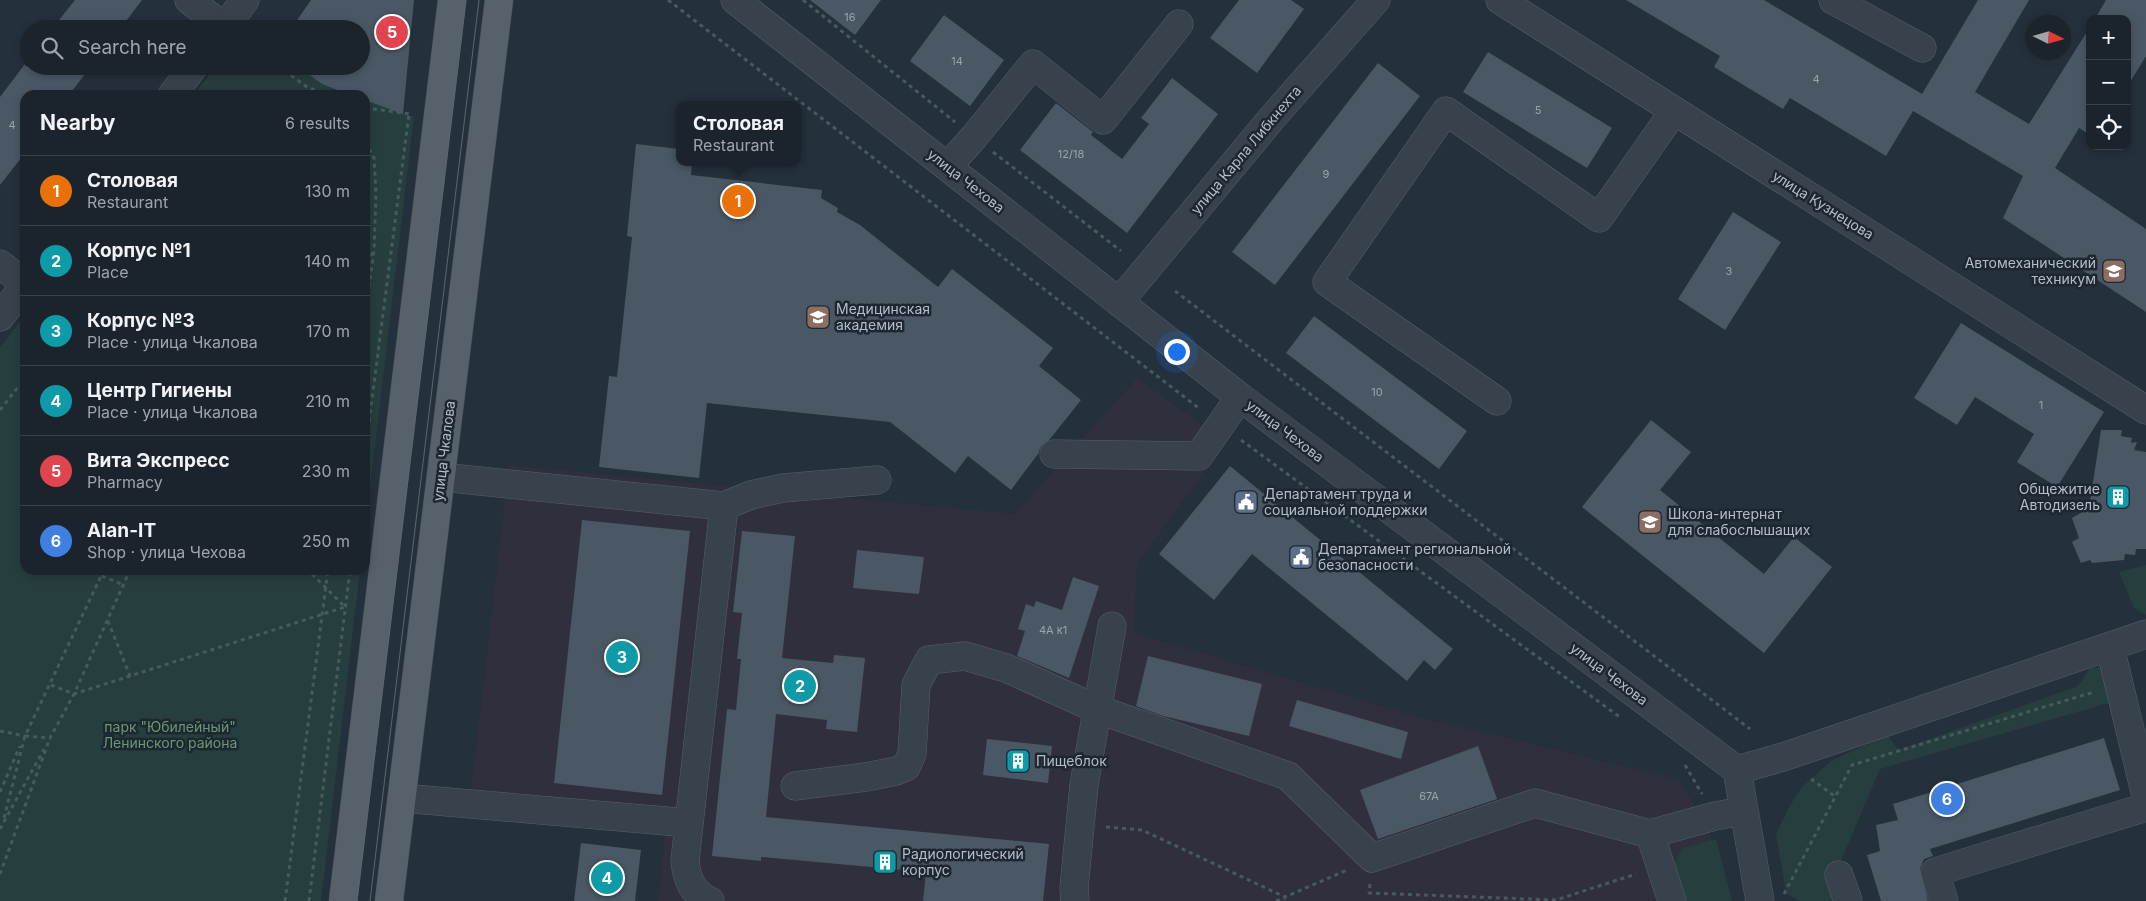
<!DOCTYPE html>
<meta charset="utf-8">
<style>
body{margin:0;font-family:Inter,sans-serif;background:#242c35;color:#f1f3f6}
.controls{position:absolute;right:15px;top:15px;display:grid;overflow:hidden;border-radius:10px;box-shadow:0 2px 8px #0003}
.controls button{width:45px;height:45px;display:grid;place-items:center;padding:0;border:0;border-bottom:1px solid #394149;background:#1b242d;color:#f1f3f6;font:25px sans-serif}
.compass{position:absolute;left:2026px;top:15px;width:45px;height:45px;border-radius:50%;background:#1b242d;box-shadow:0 2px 8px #0003;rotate:95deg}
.you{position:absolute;left:1176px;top:351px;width:18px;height:18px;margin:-12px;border:4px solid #fff;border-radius:50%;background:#1a73e8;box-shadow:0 0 0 8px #1a73e833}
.badge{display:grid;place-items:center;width:32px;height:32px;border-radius:50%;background:#8abef5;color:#fff;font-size:16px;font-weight:700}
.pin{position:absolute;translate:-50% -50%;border:2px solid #fff;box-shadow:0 1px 5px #0006}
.popup{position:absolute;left:676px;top:101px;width:125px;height:65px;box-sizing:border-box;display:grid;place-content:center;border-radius:10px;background:#1b242d;filter:drop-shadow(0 1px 4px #0005);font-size:16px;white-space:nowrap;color:#a0a4aa}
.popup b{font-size:19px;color:#f1f3f6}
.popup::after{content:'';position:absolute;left:50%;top:100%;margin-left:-10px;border:10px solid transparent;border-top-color:#1b242d}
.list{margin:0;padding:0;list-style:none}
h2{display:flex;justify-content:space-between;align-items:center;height:65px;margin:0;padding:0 20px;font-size:21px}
h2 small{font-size:16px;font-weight:400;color:#a0a4aa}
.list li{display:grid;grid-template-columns:32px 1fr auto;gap:15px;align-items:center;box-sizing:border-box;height:70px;padding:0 20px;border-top:1px solid #394149}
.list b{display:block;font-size:19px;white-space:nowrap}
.list p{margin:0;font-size:16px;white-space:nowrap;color:#a0a4aa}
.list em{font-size:16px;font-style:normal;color:#a0a4aa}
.icon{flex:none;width:28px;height:28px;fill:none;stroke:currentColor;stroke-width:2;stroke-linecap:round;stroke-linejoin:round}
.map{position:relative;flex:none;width:2146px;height:901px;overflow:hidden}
.search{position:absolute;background:#1b242d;box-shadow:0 2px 8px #0003;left:20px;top:20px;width:350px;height:55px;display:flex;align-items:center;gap:12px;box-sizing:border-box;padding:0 18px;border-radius:28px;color:#a0a4aa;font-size:19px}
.panel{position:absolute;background:#1b242d;box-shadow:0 2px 8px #0003;left:20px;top:90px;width:350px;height:485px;border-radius:15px}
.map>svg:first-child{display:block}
.medical{fill:#302f3d}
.green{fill:#273e3e}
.building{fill:#4a5865}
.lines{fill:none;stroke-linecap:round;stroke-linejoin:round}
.minor-casing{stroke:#56606a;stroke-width:29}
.major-casing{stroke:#414b55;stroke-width:29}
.path{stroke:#465b5c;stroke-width:3;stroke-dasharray:4 4;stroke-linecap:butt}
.minor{stroke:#38424c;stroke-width:28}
.major{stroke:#56616c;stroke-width:28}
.tram{stroke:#5a6673;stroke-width:1}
.labels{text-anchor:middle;stroke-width:5;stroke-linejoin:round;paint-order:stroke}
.number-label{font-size:11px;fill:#99a4af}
.street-label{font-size:14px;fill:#b3bdc8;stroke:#1d2731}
.poi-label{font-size:14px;fill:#b3bdc8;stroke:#1d2731;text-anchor:start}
.park-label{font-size:14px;fill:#6b9871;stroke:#1d2731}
</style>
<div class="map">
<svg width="2146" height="901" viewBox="0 0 2146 901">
<rect width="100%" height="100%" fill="#24303c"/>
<polygon class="medical" points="1137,378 1226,442 1137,564 1134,633 1415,716 1678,779 1704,820 1713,842 1728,901 658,901 665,835 468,817 509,465 1015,514"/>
<g class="green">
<polygon points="216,66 297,66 322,84 357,95 194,95"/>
<polygon points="365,97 403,114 414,117 365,530"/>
<polygon points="25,315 25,570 360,570 321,901 0,901 0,348"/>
<polygon points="2146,565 2146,615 2134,608 2119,572"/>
<polygon points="2105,667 2112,702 1880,769 1840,863 1853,901 1800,901 1786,893 1776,834 1789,807 1802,787 1831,761 1887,735 1899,750 2078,686 2090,668"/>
<polygon points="1716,839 1732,901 1681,901 1671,872 1682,848"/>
</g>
<g class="building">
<polygon points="75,0 142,0 120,29 52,29"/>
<polygon points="311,0 414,0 403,114 365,100 365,95 351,95 322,84 297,66 361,66 361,29 291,29"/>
<polygon points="810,0 881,0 855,35"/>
<polygon points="1239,0 1291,0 1304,9 1257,73 1210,38"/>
<polygon points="1626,0 1764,0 1922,94 1978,0 2029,0 1975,92 2029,124 2090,27 2090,135 2079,128 2055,168 2146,229 2146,312 2003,218 2023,176 1913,111 1886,156 1790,98 1783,109 1714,67 1720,56"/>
<polygon points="2106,0 2146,0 2146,56 2127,87 2127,19 2095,19"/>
<polygon points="944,15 1004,60 970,106 910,61"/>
<polygon points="1488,52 1612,128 1587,168 1463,92"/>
<polygon points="1378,63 1420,96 1275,285 1232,252"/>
<polygon points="25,64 25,66 91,66 69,95 25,95 25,153 0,185 0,97"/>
<polygon points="1172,78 1218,114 1127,233 1020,150 1056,103 1093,132 1091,135 1122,159 1149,124 1141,118"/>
<polygon points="636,144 679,149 679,162 692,162 691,175 822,190 821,198 838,208 837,212 860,225 938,287 952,269 1053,348 1039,366 1081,400 1050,439 1041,446 1038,454 1011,490 968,456 955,473 890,422 707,403 699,478 599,467 609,376 617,377 632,237 627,236"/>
<polygon points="1733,212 1781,242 1725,330 1678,299"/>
<polygon points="1314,316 1467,431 1439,469 1286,353"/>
<polygon points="1961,323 2104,412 2057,487 2017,462 2034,434 1975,397 1957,425 1914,398"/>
<polygon points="1651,420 1691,452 1660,490 1764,574 1794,537 1832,567 1764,653 1582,507"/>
<polygon points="2101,430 2122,430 2121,436 2132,438 2131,443 2137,442 2134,450 2146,452 2146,549 2136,549 2135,555 2125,554 2124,560 2092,563 2090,560 2081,563 2072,542 2079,538 2072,518 2089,508"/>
<polygon points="1230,466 1453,649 1435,670 1424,660 1407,681 1252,554 1214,600 1159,554"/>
<polygon points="582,520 690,531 662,795 554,783"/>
<polygon points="742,531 795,536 782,658 833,663 834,655 865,658 857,732 826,729 827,720 776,714 766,817 1049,844 1043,901 923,901 926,872 761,857 761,861 712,856 727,709 736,710 741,659 737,659 742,613 733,612"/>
<polygon points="857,550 924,557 919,594 853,588"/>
<polygon points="1073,577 1099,586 1069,678 1017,656 1025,631 1018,629 1026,604 1034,607 1036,601 1062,610"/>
<polygon points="1148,656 1262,684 1249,736 1163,716 1136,706"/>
<polygon points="1297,700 1408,732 1401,759 1289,726"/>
<polygon points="2104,738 2120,790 1930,849 1933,856 1924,859 1920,869 1928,901 1881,901 1867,855 1880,851 1876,825 1898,820 1893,804"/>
<polygon points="987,739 1052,746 1048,783 983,775"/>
<polygon points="1478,746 1497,799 1378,839 1360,790"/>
<polygon points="581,843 641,850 635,901 574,901"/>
</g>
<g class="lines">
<g class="minor-casing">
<g id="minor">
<polyline points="189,0 224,27"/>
<polyline points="735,0 1240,397 1737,770 1760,901"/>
<polyline points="1500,0 2146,410"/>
<polyline points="1833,0 1922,48"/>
<polyline points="223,29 245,0"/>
<polyline points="172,95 194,66"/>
<polyline points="948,166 974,137 1033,64 1103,120 1179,24"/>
<polyline points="0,264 25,284"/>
<polyline points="1119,302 1272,118 1376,0"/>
<polyline points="0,317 25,285"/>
<polyline points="1497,401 1327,282 1446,111 1599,218 1674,111"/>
<polyline points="1054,454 1199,456 1240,397"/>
<polyline points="441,477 724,506"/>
<polyline points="2110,647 2146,796"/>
<polyline points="1737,770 1783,757 2146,634"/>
<polyline points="795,786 866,777 896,771 906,767 912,754 916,685 929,660 965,656 1006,668 1097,709 1288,776 1372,858 1535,803 1650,834"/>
<polyline points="402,798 689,823"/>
<polyline points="1839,875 1848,901"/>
<path d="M710,901c-18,-8 -23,-22 -25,-40l39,-355 27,-11 32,-7 94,-8"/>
<polyline points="1075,901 1074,888 1084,785 1112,626"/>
<polyline points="1672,901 1650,834 1715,816 1743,811"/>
<polyline points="1944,901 1935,872 2146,807"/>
</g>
</g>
<g class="major-casing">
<g id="major">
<polyline points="343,901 452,0"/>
<polyline points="389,901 499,0"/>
</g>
</g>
<g class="path">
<polyline points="668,0 1200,409"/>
<polyline points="803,0 955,122"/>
<polyline points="278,66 307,87 330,95"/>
<polyline points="365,108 411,114"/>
<polyline points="365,142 374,158 376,193 374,251 365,314"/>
<polyline points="993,152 1121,251"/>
<polyline points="365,261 374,252"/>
<polyline points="1175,291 1750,729"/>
<polyline points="0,410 18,387 25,383"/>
<polyline points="1241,440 1621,718"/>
<polyline points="365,453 409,114"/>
<polyline points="104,570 25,736 50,738 74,694 130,570"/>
<polyline points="102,576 124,585"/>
<polyline points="108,621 130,676"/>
<polyline points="51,685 74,694 345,607 308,570"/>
<polyline points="0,731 25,736"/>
<polyline points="1685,765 1702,794"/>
<polyline points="1811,779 1836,797"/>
<polyline points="0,792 20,746"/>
<polyline points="4,818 25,736"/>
<polyline points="1106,827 1142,830 1285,897 1347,870"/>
<polyline points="0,829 44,749"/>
<polyline points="0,874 50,738"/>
<polyline points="1370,884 1369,893 1556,900 1636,874"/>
<polyline points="1784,894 1852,765 2094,692"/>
<polyline points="285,901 328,570"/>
<polyline points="309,901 350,570"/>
<polyline points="1276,901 1285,898"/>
</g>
<use href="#minor" class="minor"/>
<use href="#major" class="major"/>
<g class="tram">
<polyline points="357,901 466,0"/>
<polyline points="370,901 479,0"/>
</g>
</g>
<defs>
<g id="university-square" transform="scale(1.25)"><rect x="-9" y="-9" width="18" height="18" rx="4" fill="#8d6e63" stroke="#1d2731"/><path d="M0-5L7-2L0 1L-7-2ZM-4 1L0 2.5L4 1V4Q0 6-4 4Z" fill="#fff"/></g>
<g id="building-square" transform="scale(1.25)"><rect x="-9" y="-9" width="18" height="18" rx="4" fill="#0f9aa8" stroke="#1d2731"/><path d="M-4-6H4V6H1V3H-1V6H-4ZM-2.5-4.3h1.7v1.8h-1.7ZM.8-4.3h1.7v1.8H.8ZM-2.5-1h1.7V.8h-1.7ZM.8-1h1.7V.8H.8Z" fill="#fff"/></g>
<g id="civic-square" transform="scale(1.25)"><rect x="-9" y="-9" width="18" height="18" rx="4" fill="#5c6f8a" stroke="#1d2731"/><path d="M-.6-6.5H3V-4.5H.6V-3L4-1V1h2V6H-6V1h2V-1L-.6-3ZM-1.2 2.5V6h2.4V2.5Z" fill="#fff"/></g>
<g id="school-square" transform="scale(1.25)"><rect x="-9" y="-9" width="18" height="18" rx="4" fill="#8d6e63" stroke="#1d2731"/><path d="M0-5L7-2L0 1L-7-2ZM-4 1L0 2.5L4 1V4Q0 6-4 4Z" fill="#fff"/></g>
</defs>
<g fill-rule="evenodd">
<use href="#university-square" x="2114" y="271"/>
<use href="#university-square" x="818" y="317"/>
<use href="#building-square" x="2118" y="497"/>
<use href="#civic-square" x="1246" y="502"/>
<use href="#school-square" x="1650" y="522"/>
<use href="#civic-square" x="1301" y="557"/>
<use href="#building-square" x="1018" y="761"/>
<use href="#building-square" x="885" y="862"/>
</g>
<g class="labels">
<g class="number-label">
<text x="850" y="21">16</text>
<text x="957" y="65">14</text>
<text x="1816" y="83">4</text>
<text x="1538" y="114">5</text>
<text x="12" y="129">4</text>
<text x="1071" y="158">12/18</text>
<text x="1326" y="178">9</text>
<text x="1729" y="275">3</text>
<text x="1377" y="396">10</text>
<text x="2041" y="409">1</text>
<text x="1053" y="634">4А к1</text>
<text x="1429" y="800">67А</text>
</g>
<g class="street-label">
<text transform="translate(1246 150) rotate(-50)" y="5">улица Карла Либкнехта</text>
<text transform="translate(966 181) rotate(38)" y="5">улица Чехова</text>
<text transform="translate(1823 205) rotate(32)" y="5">улица Кузнецова</text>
<text transform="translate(1285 431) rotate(37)" y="5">улица Чехова</text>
<text transform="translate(444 451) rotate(-83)" y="5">улица Чкалова</text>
<text transform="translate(1609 674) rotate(37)" y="5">улица Чехова</text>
</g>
<g class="poi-label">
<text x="2096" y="268" text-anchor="end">Автомеханический<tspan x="2096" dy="16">техникум</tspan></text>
<text x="836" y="314">Медицинская<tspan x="836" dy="16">академия</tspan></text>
<text x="2100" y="494" text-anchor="end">Общежитие<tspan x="2100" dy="16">Автодизель</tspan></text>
<text x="1264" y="499">Департамент труда и<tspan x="1264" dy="16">социальной поддержки</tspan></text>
<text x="1668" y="519">Школа-интернат<tspan x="1668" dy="16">для слабослышащих</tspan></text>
<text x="1318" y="554">Департамент региональной<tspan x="1318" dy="16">безопасности</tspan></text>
<text x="1036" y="766">Пищеблок</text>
<text x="902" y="859">Радиологический<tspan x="902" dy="16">корпус</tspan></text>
</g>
<g class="park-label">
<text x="170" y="732">парк "Юбилейный"<tspan x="170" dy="16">Ленинского района</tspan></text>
</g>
</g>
</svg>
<div class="controls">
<button>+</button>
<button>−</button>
<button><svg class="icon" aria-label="locate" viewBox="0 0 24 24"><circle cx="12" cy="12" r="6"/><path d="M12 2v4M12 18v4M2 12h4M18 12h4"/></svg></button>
</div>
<svg class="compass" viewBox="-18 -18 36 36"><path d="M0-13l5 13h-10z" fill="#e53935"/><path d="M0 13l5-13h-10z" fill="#a0a4aa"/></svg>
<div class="you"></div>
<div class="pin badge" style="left:738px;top:201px;background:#e8710a">1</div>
<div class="popup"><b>Столовая</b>Restaurant</div>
<div class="pin badge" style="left:800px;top:686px;background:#0f9aa8">2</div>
<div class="pin badge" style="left:622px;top:657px;background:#0f9aa8">3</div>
<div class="pin badge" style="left:607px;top:878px;background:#0f9aa8">4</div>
<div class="pin badge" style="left:392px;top:32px;background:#e0444e">5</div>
<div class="pin badge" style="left:1947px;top:799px;background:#3f7fe0">6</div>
<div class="search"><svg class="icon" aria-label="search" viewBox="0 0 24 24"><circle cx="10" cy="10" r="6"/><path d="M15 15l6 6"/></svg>Search here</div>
<section class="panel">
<h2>Nearby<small>6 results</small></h2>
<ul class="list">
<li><span class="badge" style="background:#e8710a">1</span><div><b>Столовая</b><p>Restaurant</p></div><em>130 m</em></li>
<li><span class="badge" style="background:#0f9aa8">2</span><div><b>Корпус №1</b><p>Place</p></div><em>140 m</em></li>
<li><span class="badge" style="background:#0f9aa8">3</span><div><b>Корпус №3</b><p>Place · улица Чкалова</p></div><em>170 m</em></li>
<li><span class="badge" style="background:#0f9aa8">4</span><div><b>Центр Гигиены</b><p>Place · улица Чкалова</p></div><em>210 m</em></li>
<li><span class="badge" style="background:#e0444e">5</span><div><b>Вита Экспресс</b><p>Pharmacy</p></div><em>230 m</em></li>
<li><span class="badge" style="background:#3f7fe0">6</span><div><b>Alan-IT</b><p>Shop · улица Чехова</p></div><em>250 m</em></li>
</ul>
</section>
</div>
